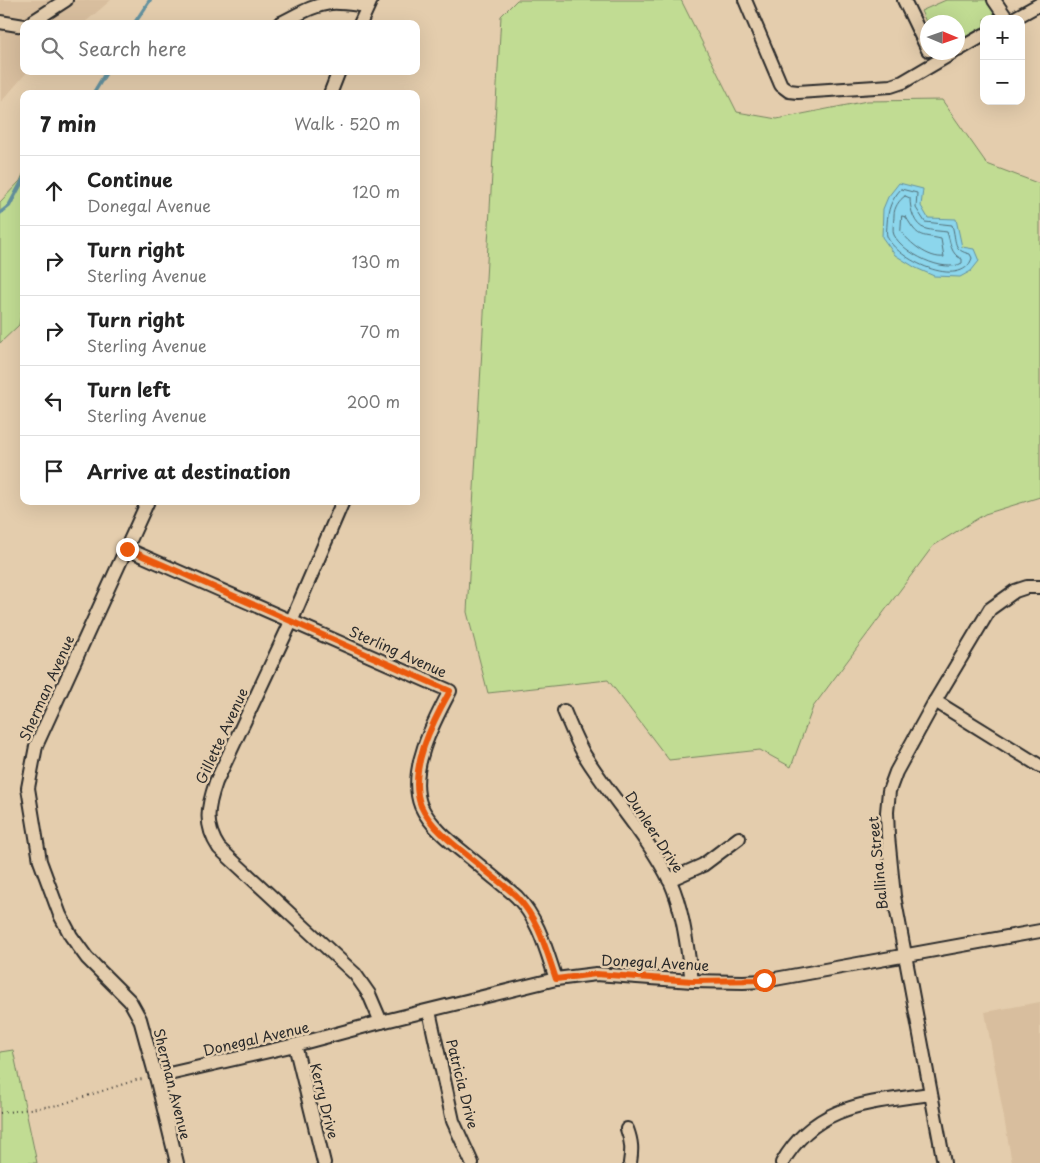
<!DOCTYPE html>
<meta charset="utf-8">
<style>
body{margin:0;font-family:"Playpen Sans",sans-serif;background:#f6f6f6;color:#222}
.controls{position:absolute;right:15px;top:15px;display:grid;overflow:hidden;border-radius:10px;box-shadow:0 5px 20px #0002}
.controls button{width:45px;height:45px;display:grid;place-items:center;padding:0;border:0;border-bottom:1px solid #e0e0e0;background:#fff;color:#222;font:25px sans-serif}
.compass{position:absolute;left:920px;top:15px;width:45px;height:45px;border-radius:50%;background:#fff;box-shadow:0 5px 20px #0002;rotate:92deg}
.stop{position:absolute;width:15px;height:15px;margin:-11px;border:4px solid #ea580c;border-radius:50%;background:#fff}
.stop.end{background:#ea580c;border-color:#fff;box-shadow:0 1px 5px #0008}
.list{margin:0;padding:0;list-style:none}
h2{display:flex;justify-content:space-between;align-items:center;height:65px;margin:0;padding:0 20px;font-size:21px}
h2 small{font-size:16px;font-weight:400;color:#767676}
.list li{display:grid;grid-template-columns:32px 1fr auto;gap:15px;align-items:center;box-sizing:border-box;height:70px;padding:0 20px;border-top:1px solid #e0e0e0}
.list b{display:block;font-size:19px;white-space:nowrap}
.list p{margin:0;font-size:16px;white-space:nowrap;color:#767676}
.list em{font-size:16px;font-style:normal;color:#767676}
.icon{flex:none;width:28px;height:28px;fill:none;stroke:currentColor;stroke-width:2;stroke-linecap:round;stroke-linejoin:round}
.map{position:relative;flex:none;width:1040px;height:1163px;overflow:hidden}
.search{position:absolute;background:#fff;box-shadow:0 5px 20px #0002;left:20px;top:20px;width:400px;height:55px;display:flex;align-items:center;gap:12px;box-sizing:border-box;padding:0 18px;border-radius:10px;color:#767676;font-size:19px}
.panel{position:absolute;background:#fff;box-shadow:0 5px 20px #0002;left:20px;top:90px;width:400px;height:415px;border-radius:10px}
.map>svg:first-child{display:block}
.built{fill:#d8be9e}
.green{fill:#c1dc93;stroke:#76845f}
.water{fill:#8cd6ec;stroke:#65929f}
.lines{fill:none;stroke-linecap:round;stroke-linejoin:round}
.shore{stroke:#526f78;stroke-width:1}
.stream{stroke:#65929f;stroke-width:4}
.minor-casing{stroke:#2b2b2b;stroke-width:16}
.path{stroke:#2b2b2b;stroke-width:2;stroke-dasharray:1 4;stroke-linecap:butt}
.minor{stroke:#e4cdad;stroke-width:12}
.route{stroke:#ea580c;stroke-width:6}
.labels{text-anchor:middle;stroke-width:5;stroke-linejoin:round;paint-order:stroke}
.street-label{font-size:14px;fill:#2b2b2b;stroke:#e4cdad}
</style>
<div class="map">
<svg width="1040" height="1163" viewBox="0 0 1040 1163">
<rect width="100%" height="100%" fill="#e4cdad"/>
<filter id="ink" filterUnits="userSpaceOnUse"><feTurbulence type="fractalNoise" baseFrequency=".02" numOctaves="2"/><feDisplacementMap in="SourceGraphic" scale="10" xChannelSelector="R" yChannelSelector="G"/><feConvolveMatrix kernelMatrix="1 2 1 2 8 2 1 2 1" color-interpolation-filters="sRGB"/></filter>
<g filter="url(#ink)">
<g class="built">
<polygon points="0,0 111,0 83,24 24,24 24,71 28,71 1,102"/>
<polygon points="1040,1002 1040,1163 1012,1163 985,1012"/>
</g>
<g class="green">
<polygon points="517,0 681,0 737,112 777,119 867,101 942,100 987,164 1040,184 1040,497 985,514 933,546 813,707 791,767 760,750 669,760 608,680 488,693 467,612 501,16"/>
<polygon points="946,0 990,0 1000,17 996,19 984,19 984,26 958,41 958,22 928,22 927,24 921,11"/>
<polygon points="24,172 24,298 19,325 0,343 0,202 20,181"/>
<polygon points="13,1050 37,1163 0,1163 0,1052"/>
</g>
<polygon class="water" points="899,183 923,189 921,206 928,218 956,219 962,247 974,249 979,261 971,271 960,277 934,276 916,268 895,255 882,237 883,209 888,197"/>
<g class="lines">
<g class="shore">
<path d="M901,189l16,4 -1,15 9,14 27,3c5,17 0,25 18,29l2,4c-10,33 -77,1 -85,-22 -1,-3 0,-9 0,-12 1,-15 4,-24 14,-35z"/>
<path d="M905,196l5,2c0,11 4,28 16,31 7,2 15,2 21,3 4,11 3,22 15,27v4c-18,11 -59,-10 -68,-28 -2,-5 0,-14 0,-20 0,-7 5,-15 11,-19z"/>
<path d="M902,216l4,1c13,22 13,17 35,22l3,18c-15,2 -35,-14 -43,-26z"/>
</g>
<g class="stream">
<polyline points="134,24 150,0"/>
<polyline points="93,94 107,71"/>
<polyline points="0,213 9,206 24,178"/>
</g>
<g class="minor-casing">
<g id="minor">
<polyline points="745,0 781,85 789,91 798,92 891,86 903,82 954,52"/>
<polyline points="904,0 928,50"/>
<polyline points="994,0 1007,19"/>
<polyline points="1013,19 1040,4"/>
<polyline points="0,22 24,26"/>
<polyline points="29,24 66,0"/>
<path d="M279,24c17,-8 33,-19 52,-21 12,-1 25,2 36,3"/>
<polyline points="360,24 371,0"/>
<polyline points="958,50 984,35"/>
<polyline points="330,94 339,71"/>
<polyline points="148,501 36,746 28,788 40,861 60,915 71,936 87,958 130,1001 140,1019 156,1077 177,1163"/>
<path d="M343,501l-52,121 -75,160c-9,26 -12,43 3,66l136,126 14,20 12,28"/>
<path d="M127,549l323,142c-16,30 -43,80 -29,115 10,23 39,43 58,59 12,11 26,21 38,32 22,23 29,53 39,82"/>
<polyline points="935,701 1040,766"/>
<path d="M564,711c7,16 13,33 23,48 26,41 61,78 83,122 14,31 17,67 22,100"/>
<polyline points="669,880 703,865 739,838"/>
<polyline points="429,1011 453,1121 472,1163"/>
<polyline points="295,1045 324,1163"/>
<polyline points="156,1077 295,1045 381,1022 556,979 596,974 692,981 743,982 764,981 1040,931"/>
<path d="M627,1129c5,13 5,21 3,34"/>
<path d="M782,1163c34,-60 88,-60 148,-69"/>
<polyline points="944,1163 894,896 888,836 887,812 889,791 896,772 935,701 990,609 1015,591 1027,587 1040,587"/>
</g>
</g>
<polyline class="path" points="0,1113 59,1105 136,1080 143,1079"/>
<use href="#minor" class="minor"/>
</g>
</g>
<g class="lines" filter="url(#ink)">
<path class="route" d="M127,549l323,142c-17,30 -43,80 -29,115 10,23 39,43 58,59 12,11 27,21 38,32 22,23 29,53 39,82l40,-5 96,7 72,-1"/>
</g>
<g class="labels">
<g class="street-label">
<text transform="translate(398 652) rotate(24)" y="5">Sterling Avenue</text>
<text transform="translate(47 688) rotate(-66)" y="5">Sherman Avenue</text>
<text transform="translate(222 736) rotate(-65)" y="5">Gillette Avenue</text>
<text transform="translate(654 832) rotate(57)" y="5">Dunleer Drive</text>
<text transform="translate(878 863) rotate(-96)" y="5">Ballina Street</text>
<text transform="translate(655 963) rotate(3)" y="5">Donegal Avenue</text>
<text transform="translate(256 1039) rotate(-13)" y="5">Donegal Avenue</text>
<text transform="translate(172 1084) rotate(76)" y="5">Sherman Avenue</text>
<text transform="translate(462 1084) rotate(76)" y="5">Patricia Drive</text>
<text transform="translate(324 1101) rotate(76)" y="5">Kerry Drive</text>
</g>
</g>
</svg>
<div class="controls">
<button>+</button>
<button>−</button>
</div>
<svg class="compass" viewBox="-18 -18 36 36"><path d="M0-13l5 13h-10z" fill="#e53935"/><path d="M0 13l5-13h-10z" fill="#767676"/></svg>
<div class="stop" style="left:764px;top:980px"></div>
<div class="stop end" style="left:127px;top:549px"></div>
<div class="search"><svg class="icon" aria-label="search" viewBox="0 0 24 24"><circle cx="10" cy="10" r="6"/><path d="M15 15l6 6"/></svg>Search here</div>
<section class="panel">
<h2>7 min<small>Walk · 520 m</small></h2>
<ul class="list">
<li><svg class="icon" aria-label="ahead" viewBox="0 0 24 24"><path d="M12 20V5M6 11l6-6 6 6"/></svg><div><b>Continue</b><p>Donegal Avenue</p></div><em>120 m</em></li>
<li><svg class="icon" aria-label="right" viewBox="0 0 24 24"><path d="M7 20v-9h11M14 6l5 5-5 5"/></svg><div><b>Turn right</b><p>Sterling Avenue</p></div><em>130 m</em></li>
<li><svg class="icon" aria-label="right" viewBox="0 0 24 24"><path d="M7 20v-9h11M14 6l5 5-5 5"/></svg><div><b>Turn right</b><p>Sterling Avenue</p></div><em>70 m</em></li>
<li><svg class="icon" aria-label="left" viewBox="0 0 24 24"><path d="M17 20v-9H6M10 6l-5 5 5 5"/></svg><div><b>Turn left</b><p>Sterling Avenue</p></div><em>200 m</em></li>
<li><svg class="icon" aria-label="arrive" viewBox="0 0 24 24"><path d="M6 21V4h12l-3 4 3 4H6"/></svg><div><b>Arrive at destination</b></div></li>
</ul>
</section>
</div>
